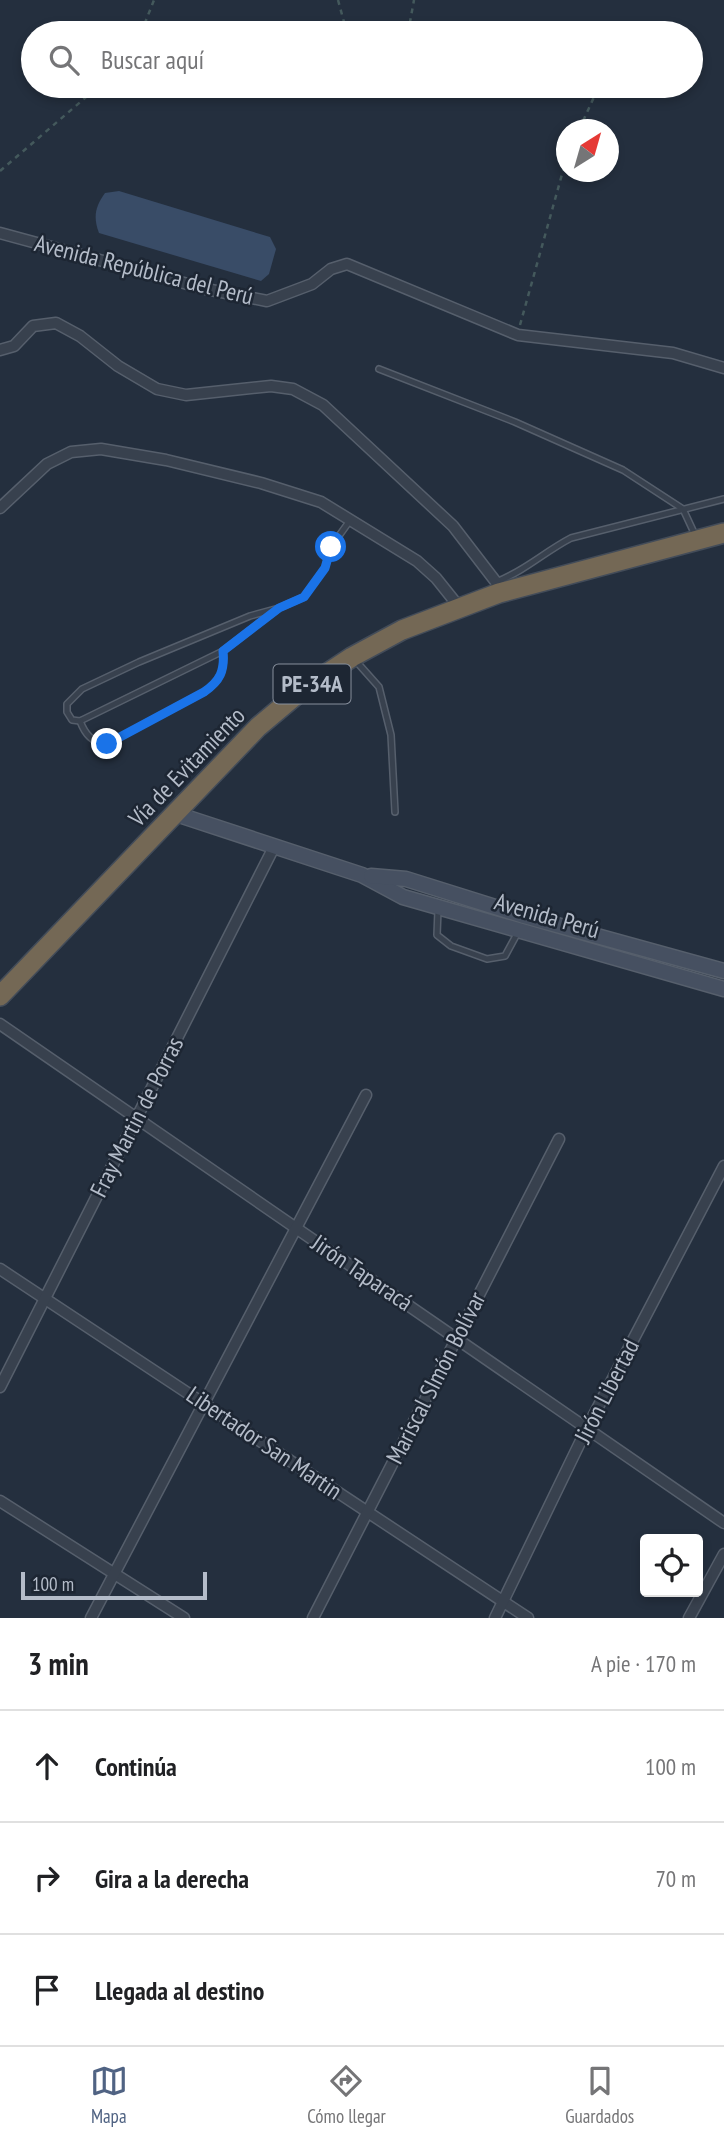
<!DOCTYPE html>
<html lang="es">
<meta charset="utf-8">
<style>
body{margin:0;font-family:"PT Sans Narrow",sans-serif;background:#f6f6f6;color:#202124}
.controls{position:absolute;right:21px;bottom:21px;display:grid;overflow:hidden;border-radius:7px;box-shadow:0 4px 10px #0003}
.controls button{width:63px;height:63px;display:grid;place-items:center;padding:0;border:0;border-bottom:2px solid #e0e0e0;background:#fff;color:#202124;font:35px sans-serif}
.compass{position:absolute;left:556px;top:119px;width:63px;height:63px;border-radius:50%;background:#fff;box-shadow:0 4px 10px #0003;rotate:37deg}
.scale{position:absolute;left:21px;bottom:18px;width:186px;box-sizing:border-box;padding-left:7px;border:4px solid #b4bcc9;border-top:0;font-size:19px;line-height:24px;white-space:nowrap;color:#b4bcc9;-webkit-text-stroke:5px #1d2633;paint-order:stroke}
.stop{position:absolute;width:21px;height:21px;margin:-16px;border:5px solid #1a73e8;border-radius:50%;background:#fff}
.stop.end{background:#1a73e8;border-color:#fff;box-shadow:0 2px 7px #0008}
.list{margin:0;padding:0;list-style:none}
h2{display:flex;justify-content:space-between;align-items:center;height:91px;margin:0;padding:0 28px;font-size:30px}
h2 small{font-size:23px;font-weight:400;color:#757577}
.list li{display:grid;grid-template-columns:46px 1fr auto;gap:21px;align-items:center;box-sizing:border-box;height:112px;padding:0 28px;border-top:2px solid #e0e0e0}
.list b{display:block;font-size:26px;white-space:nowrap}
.list em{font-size:23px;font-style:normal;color:#757577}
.icon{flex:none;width:38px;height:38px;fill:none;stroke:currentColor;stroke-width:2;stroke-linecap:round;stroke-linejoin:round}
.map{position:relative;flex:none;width:724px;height:1618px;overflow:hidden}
.search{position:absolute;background:#fff;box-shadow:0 4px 10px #0003;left:21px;right:21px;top:21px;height:77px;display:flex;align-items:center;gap:18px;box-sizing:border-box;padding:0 24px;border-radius:38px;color:#757577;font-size:26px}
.sheet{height:427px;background:#fff}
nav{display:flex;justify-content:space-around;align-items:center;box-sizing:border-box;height:98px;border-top:2px solid #e0e0e0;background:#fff;font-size:19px;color:#757577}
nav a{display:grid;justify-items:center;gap:4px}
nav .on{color:#506383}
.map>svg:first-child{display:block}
.water{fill:#394c67}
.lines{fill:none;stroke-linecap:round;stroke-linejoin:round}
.lane-casing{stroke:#565f6c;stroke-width:8}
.street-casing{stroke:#565f6c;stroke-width:13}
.secondary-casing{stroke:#565f6c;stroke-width:17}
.highway-casing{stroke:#434c59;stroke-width:22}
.path{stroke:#44595c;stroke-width:2.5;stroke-dasharray:5 5;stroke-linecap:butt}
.lane{stroke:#38414e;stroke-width:5}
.street{stroke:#38414e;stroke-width:10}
.secondary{stroke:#465061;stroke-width:14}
.highway{stroke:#746855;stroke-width:19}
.route{stroke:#1a73e8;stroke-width:9}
.labels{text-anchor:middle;stroke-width:5;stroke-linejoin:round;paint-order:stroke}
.shield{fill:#1d2633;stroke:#878f9c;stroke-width:2}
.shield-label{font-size:23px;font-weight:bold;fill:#b4bcc9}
.street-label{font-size:24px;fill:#b4bcc9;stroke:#1d2633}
</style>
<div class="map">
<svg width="724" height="1618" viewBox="0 0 724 1618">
<rect width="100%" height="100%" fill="#242f3e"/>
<path class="water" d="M119,191l151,46 6,12 -7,25 -8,7 -162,-48c-6,-16 -4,-26 6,-40z"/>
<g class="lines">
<g class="lane-casing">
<g id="lane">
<polyline points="379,369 515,422 623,470 683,509 696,537"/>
<path d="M496,582c29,-11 48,-30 75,-44l153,-39"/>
<polyline points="279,608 223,651 80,721 72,720 67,712 67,704 82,689 139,662 250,616 279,608 304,597 325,568 331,547 351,519"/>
<polyline points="355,660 379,687 391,735 395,812"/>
<path d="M80,721c5,13 12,22 27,23l97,-52c16,-11 21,-21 19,-41"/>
<polyline points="438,910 437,935 451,946 487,959 505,956 518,932"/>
</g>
</g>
<g class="street-casing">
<g id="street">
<polyline points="0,233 206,289 267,301 312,284 331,269 347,264 518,335 673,353 724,368"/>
<polyline points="0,350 14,346 33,326 56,323 80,336 118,366 157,389 186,395 271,386 293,389 323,405 453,526 496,582 499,593"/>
<polyline points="0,508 47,464 71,452 101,449 166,460 261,483 321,502 417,561 436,578 460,608"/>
<polyline points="0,1024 724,1523"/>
<polyline points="0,1269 528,1618"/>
<polyline points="0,1387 274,847"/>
<polyline points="0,1501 184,1618"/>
<polyline points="91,1618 366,1095"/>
<polyline points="313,1618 559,1139"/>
<polyline points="495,1618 587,1428 724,1166"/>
<polyline points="689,1618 724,1554"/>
</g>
</g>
<g class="secondary-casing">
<g id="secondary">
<polyline points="176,814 362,875 403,897 724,989"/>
<polyline points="371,876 406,879 524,916 724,971"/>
</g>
</g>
<g class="highway-casing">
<polyline id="highway" points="0,996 258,727 302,690 352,657 402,630 499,593 724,533"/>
</g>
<g class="path">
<polyline points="338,0 347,33"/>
<polyline points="141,33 154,0"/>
<polyline points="408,33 414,0"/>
<polyline points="622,33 627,24"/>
<polyline points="579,130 599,86"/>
<polyline points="0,171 99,86"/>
<polyline points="520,325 566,160"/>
</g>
<use href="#lane" class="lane"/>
<use href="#street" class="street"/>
<use href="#secondary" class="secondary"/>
<use href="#highway" class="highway"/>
</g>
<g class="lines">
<path class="route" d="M107,744l97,-52c16,-11 21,-21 19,-41l56,-43 25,-11 21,-29 6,-21"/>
</g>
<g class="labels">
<rect class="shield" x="273.5" y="664.5" width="77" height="39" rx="5"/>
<g class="shield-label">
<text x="312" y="692">PE-34A</text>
</g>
<g class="street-label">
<text transform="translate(144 270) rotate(14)" y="8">Avenida República del Perú</text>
<text transform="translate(187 767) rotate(-46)" y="8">Vía de Evitamiento</text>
<text transform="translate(547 916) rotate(16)" y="8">Avenida Perú</text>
<text transform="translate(137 1117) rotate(-63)" y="8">Fray Martin de Porras</text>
<text transform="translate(362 1273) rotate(34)" y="8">Jirón Taparacá</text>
<text transform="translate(436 1378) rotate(-63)" y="8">Mariscal SImón Bolívar</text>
<text transform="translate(607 1391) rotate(-63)" y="8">Jirón Libertad</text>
<text transform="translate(264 1443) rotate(34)" y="8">Libertador San Martin</text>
</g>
</g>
</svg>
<div class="controls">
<button><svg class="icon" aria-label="locate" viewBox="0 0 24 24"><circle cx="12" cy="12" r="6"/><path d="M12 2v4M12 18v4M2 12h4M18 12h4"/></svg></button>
</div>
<svg class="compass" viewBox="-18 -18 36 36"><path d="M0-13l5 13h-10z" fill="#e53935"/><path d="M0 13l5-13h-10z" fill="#757577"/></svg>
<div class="scale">100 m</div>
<div class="stop" style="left:331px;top:547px"></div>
<div class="stop end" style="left:107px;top:744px"></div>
<div class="search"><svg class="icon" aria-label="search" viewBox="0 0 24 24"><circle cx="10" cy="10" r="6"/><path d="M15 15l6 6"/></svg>Buscar aquí</div>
</div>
<section class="sheet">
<h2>3 min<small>A pie · 170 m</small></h2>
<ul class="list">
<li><svg class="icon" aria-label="ahead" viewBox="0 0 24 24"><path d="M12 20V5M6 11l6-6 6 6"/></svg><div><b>Continúa</b></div><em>100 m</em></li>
<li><svg class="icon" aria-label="right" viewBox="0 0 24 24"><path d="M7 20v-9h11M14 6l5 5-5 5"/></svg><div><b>Gira a la derecha</b></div><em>70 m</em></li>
<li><svg class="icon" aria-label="arrive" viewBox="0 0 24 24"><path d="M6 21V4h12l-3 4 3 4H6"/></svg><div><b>Llegada al destino</b></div></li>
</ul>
</section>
<nav>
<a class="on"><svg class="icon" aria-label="map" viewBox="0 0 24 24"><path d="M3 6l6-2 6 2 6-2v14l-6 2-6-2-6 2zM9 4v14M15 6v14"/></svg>Mapa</a>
<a><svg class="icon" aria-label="directions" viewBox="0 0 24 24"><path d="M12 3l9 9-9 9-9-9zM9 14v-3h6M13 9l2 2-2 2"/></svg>Cómo llegar</a>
<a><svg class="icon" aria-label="saved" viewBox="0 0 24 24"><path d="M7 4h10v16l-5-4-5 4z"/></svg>Guardados</a>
</nav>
